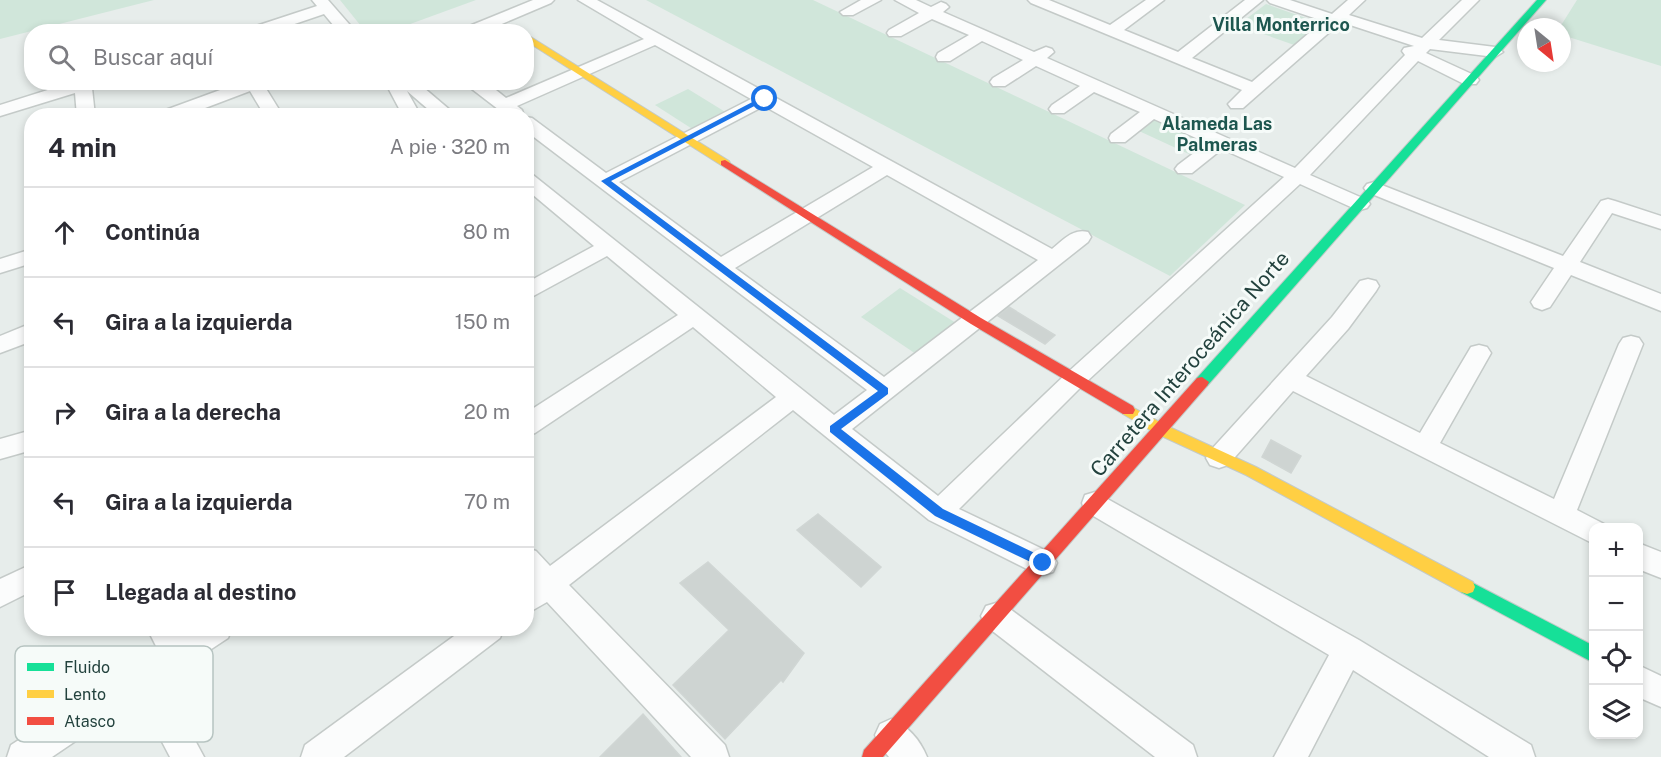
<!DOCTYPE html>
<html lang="es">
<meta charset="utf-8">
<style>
body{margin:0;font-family:"Public Sans",sans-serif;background:#f2f2f3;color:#2b2b33}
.controls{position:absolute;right:18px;bottom:18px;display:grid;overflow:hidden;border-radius:12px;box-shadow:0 3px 9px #0003}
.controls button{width:54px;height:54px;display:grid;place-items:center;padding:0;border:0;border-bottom:2px solid #e1e1e2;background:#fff;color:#2b2b33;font:30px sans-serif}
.compass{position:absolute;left:1517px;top:18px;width:54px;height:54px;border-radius:50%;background:#fff;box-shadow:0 3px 9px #0003;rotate:150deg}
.stop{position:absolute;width:18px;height:18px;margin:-14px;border:4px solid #1a73e8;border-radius:50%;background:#fff}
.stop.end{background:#1a73e8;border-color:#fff;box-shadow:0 2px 6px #0008}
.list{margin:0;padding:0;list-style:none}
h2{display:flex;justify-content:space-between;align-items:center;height:78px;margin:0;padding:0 24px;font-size:26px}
h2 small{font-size:20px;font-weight:400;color:#7c7c81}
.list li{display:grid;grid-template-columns:39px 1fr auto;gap:18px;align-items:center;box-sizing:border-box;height:90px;padding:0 24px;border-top:2px solid #e1e1e2}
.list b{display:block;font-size:22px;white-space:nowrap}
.list em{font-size:20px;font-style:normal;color:#7c7c81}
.icon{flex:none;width:33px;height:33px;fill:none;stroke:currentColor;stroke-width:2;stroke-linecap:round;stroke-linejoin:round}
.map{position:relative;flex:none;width:1661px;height:757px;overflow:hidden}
.search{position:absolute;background:#fff;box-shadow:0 3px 9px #0003;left:24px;top:24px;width:510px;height:66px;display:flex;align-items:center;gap:15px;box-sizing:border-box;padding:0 21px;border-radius:24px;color:#7c7c81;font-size:22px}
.panel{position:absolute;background:#fff;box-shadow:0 3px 9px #0003;left:24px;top:108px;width:510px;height:528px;border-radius:24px}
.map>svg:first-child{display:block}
.green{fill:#d0e6da}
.building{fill:#ced4d2;stroke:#d0d6d4;stroke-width:1.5}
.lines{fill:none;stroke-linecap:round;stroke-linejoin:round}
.street-casing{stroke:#c4cac8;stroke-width:3}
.fast-casing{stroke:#c3cac8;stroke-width:2}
.slow-casing{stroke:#c3cac8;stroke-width:2}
.jam-casing{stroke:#c3cac8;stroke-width:2}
.street{fill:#fbfcfc;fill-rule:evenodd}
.fast{fill:#16e098;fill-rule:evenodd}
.slow{fill:#ffcf43;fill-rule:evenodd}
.jam{fill:#f24e42;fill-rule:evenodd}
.route{fill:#1a73e8}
.labels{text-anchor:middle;stroke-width:6;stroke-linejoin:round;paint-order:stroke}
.far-neighbourhood-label{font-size:18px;font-weight:bold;fill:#1d564f;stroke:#f6fbf9}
.street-label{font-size:21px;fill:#23423e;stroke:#f6fbf9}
.key{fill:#f6fbf9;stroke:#b7c4c1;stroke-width:1.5}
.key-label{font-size:16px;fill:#23423e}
</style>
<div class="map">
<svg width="1661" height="757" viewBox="0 0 1661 757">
<rect width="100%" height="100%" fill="#e7edeb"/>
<g class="green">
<polygon points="0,0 154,0 0,39"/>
<polygon points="340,0 476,0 391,31 365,31"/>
<polygon points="646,0 813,0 1245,205 1170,276"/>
<polygon points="1577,0 1661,0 1661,66 1562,35 1562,27 1560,27"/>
<polygon points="1266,4 1323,24 1297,46 1238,25"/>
<polygon points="688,89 727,113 694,130 655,105"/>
<polygon points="1156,118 1209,141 1191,155 1139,131"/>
<polygon points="900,288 956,323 916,354 861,317"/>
</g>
<g class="building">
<polygon points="1009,307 1055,335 1045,344 998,316"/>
<polygon points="1271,440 1301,456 1291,473 1262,457"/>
<polygon points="818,514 881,567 861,587 797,530"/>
<polygon points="708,562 804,653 783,682 781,680 725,739 673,685 729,630 680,583"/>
<polygon points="643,714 681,757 600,757"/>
</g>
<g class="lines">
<g class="street-casing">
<g id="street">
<polygon points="312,0 328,0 356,32 339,32 324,14 271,32 245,32 247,29 317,6"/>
<polygon points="533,0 554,0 551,3 483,32 460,32 462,29"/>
<path d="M578,0h19l455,249c11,-9 21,-21 36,-17l3,5 -3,5 -236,187 86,67 129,-123 217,-196 -62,-28 -30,24h-14l-3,-4 3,-4 29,-22 -53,-24 -29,23h-14l-2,-4 2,-4 29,-22 -46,-20 -30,21h-12l-3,-4 3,-4 28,-19 -44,-20 -31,20h-12l-3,-4 3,-4 30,-18 -41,-19 -32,20h-12l-2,-4 2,-4 31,-18 -37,-16 -31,17h-12l-2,-3 2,-3 30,-17 -24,-13h21l15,7 10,-5 5,2 3,3 -6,5 91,40 12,-5 6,2 2,3 -7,6 248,110 110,-113 -3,-4 2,-3 10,-2 -73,-24 -98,86h-12l-3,-4 14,-14 -211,-87 -3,-3h21l61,25 36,-25h18l-40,30 54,22 67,-52h18l-71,58 60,24 71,-61 -53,-18 -3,-3h23l42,14 16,-14h17l-16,15 73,23 40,-38h17l-40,40 56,7 8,5 -8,5 -65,-8 -4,4 50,23 3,4 -3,4h-12l-46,-23 -108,114 57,25 3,4 -3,4 -7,2 -7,-2 -53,-24 -217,201 -124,124 94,45 4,9 -4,9 -10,3 -10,-3 -104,-52 -136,-110 -224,175 156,160 4,12h-38l-144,-155 -21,12v-30l2,-2 -2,-2v-32l10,3 14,15 226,-169 -83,-70 -158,106 -9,3v-23l152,-98 -71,-59 -81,44v-17l68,-37 -68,-57v-16l7,2 301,240 33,-25 -341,-259v-14l6,1 74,55 145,-74 -96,-54 -138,61 5,4 2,6h-17l-39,-30 -2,-4h20l20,16 138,-59zM764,106l109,61 -152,90 -102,-75zM887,175l151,85 -154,117 -149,-109z"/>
<polygon points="861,0 881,0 853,15 843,15 840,12"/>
<polygon points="73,82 100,82 92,88 95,116 77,116 75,93 0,116 0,105"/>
<polygon points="242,82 262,82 283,116 265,116 250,91 184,116 157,116 160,112"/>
<polygon points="385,82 417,82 457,116 436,116 407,91 421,116 403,116"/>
<polygon points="1374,182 1563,256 1601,201 1608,199 1615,201 1661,216 1661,229 1612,213 1580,262 1661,294 1661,311 1571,275 1550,307 1542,310 1534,307 1531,302 1554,268 1367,192 1364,188 1367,184"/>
<polygon points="32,249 32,263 0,273 0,259"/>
<polygon points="1368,279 1376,281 1379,286 1376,291 1348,329 1306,376 1420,433 1471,347 1479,345 1487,347 1491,353 1440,443 1554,499 1619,344 1623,338 1631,336 1639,338 1643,344 1577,510 1604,524 1606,528 1594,528 1594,544 1293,391 1228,465 1219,468 1210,465 1206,458 1210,451 1332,317 1360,281"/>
<polygon points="32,323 32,341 0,353 0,336"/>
<polygon points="32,430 32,450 0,459 0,439"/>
<polygon points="1095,492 1359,640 1531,745 1535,757 1489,757 1353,670 1308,757 1274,757 1329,655 1085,511 1082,503 1085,495"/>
<polygon points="1638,543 1661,552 1661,578 1638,569"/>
<polygon points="32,564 32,591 0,607 0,579"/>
<polygon points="996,603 1006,606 1193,745 1197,757 1155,757 986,626 981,616 986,606"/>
<polygon points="147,628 178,628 182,634 191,628 232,628 228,638 163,681 204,757 170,757 139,698 52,757 7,757 11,745 158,650"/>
<polygon points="465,628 504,628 500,638 344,757 301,757 305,745"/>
<polygon points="1638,665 1661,676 1661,707 1638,697"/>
<path d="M891,719c17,7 29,21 36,38h-38l-9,-11 -5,-11 5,-11z"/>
</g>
</g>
<g class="fast-casing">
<g id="fast">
<polygon points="1537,0 1546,0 1207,386 1197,386 1195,382 1197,378"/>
<polygon points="1467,580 1594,646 1594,663 1461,592 1459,587 1461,582"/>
</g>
</g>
<g class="slow-casing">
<g id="slow">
<polygon points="526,34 729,161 730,163 729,165 721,165 526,41"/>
<polygon points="1128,405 1165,425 1256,467 1473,582 1475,587 1473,592 1467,594 1461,592 1246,475 1155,433 1123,414 1121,410 1123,406"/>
</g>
</g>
<g class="jam-casing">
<g id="jam">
<polygon points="725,160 981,318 1133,406 1135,410 1133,414 1123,414 971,324 721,165 721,161"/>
<polygon points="1202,377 1209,382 1207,386 883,757 862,757 864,750 1197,378"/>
</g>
</g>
<use href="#street" class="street"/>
<use href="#fast" class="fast"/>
<use href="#slow" class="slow"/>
<use href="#jam" class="jam"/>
</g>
<polygon class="route" points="762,97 768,99 611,181 888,388 888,394 841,429 943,509 1047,559 1047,566 1039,566 935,516 830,432 830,426 878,391 601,181"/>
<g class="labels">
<g class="far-neighbourhood-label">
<text x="1281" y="31">Villa Monterrico</text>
<text x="1217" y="130">Alameda Las<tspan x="1217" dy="21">Palmeras</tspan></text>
</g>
<g class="street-label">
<text transform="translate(1190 364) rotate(-49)" y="7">Carretera Interoceánica Norte</text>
</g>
</g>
<rect x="15" y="646" width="198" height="96" rx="9" class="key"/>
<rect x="27" y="663" width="27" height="8" fill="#16e098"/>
<rect x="27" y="690" width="27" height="8" fill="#ffcf43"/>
<rect x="27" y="717" width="27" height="8" fill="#f24e42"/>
<g class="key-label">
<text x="64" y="673">Fluido</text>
<text x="64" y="700">Lento</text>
<text x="64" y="727">Atasco</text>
</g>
</svg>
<div class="controls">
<button>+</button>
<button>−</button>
<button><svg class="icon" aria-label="locate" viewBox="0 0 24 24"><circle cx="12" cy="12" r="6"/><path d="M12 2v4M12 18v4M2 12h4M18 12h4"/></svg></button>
<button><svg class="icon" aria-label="layers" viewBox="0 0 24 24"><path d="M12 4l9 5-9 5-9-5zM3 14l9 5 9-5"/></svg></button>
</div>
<svg class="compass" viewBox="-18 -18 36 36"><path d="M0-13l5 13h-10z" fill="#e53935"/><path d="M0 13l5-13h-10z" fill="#7c7c81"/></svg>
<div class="stop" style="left:765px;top:99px"></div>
<div class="stop end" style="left:1043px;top:563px"></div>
<div class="search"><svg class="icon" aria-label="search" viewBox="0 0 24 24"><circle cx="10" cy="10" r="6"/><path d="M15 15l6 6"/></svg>Buscar aquí</div>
<section class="panel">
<h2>4 min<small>A pie · 320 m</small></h2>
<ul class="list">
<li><svg class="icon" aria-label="ahead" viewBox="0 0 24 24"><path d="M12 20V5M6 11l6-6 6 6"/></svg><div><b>Continúa</b></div><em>80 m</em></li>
<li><svg class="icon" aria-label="left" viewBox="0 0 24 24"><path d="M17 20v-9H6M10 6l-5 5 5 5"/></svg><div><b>Gira a la izquierda</b></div><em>150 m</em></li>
<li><svg class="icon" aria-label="right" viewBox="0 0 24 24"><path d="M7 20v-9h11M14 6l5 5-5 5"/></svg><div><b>Gira a la derecha</b></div><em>20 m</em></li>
<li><svg class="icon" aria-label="left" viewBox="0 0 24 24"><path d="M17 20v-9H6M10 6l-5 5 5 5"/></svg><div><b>Gira a la izquierda</b></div><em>70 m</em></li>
<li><svg class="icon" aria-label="arrive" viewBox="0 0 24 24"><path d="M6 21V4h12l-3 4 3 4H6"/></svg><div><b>Llegada al destino</b></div></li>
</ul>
</section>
</div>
